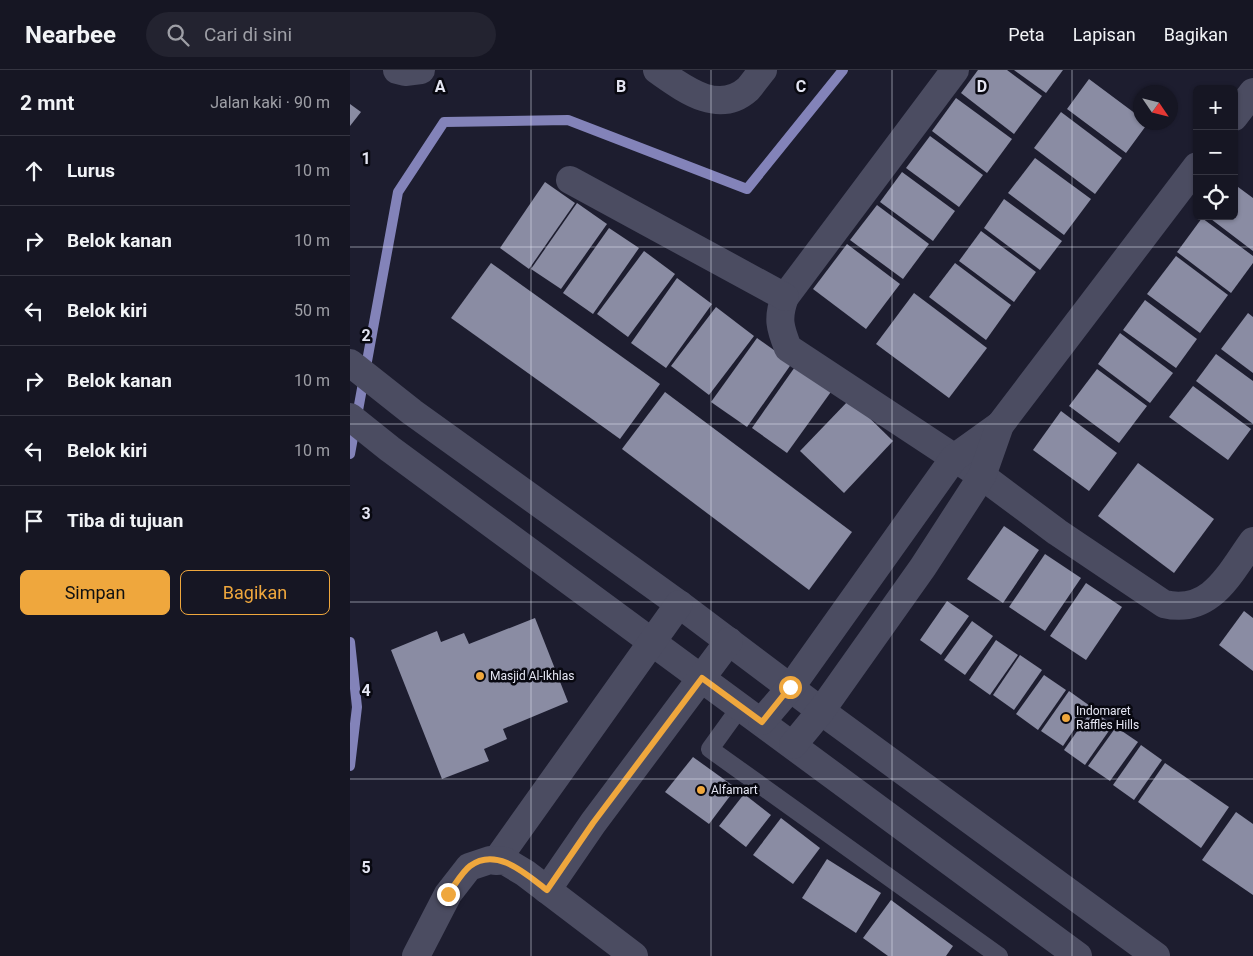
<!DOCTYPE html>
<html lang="id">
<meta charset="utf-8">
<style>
body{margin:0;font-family:Roboto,sans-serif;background:#232330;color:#f1f3f6}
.controls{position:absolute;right:15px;top:15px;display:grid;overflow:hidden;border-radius:8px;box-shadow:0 1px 4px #0004}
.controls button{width:45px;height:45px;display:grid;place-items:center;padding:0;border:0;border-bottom:1px solid #353541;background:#161623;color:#f1f3f6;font:25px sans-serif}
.compass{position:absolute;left:783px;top:15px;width:45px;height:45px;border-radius:50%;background:#161623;box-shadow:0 1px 4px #0004;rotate:125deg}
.stop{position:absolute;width:15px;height:15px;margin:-11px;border:4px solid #efa73d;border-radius:50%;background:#fff}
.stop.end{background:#efa73d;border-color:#fff;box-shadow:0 1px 5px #0008}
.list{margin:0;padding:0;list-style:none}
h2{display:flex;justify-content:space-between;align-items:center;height:65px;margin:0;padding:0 20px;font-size:21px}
h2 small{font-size:16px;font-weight:400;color:#9e9fa6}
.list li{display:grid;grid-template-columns:32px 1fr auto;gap:15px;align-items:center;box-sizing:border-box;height:70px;padding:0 20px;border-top:1px solid #353541}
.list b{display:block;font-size:19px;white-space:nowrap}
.list em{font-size:16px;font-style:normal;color:#9e9fa6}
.actions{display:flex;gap:10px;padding:15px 20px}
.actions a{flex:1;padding:11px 0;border:1px solid #efa73d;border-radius:8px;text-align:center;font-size:18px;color:#efa73d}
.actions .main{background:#efa73d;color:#111}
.icon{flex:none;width:28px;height:28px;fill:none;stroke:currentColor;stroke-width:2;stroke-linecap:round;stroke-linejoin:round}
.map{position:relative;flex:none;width:903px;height:886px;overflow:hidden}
header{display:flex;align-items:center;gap:30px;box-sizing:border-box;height:70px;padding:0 25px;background:#161623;border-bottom:1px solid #353541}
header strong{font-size:24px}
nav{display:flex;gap:28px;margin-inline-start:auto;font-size:18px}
.search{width:350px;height:45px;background:#232330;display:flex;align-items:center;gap:12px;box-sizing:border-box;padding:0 18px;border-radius:28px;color:#9e9fa6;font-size:19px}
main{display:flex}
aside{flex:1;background:#161623}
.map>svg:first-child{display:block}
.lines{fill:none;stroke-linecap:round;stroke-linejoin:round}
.stream{stroke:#8383b9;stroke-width:10}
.building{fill:#8a8ca3}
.lane{stroke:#4b4c61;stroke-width:18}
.street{stroke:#4b4c61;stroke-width:28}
.route{stroke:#efa73d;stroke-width:6}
.grid{fill:none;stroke:#e4e5f2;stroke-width:1;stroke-opacity:0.55}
.poi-dot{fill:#efa73d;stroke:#080810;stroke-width:2}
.labels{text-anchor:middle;stroke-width:5;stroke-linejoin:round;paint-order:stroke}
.poi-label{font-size:12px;fill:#e4e5f2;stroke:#080810;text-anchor:start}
.grid-label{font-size:16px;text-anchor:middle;font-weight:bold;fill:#e4e5f2;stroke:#080810;stroke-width:5;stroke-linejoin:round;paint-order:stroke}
</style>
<header>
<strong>Nearbee</strong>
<div class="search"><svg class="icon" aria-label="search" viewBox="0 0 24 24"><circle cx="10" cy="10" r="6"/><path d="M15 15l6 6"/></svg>Cari di sini</div>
<nav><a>Peta</a><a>Lapisan</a><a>Bagikan</a></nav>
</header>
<main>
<aside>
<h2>2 mnt<small>Jalan kaki · 90 m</small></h2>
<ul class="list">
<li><svg class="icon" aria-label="ahead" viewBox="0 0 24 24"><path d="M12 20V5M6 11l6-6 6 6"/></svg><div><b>Lurus</b></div><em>10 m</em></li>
<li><svg class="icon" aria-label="right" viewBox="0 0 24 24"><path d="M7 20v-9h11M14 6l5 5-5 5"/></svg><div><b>Belok kanan</b></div><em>10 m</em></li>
<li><svg class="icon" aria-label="left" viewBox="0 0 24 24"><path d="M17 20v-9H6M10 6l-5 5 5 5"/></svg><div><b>Belok kiri</b></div><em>50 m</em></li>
<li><svg class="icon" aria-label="right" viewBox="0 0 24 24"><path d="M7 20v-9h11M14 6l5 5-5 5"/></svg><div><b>Belok kanan</b></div><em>10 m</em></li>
<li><svg class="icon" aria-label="left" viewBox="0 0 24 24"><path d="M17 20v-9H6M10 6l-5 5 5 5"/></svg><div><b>Belok kiri</b></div><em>10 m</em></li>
<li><svg class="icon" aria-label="arrive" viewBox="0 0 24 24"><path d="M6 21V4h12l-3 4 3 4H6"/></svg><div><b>Tiba di tujuan</b></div></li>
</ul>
<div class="actions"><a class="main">Simpan</a><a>Bagikan</a></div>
</aside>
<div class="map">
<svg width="903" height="886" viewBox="0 0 903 886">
<rect width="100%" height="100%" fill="#1d1d2f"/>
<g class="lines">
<g class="stream">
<polyline points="0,384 48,122 94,52 218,50 397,119 493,0"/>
<polyline points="0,572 7,637 0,696"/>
</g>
</g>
<g class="building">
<polygon points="628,0 657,0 692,26 664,64 611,23"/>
<polygon points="664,0 713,0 696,23"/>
<polygon points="739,9 790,47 790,52 798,53 776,83 717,39"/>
<polygon points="606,28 662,69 637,103 582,61"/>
<polygon points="0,34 11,42 0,56"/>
<polygon points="711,42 772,88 745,124 684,78"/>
<polygon points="580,66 633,105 609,137 556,98"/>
<polygon points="685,88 741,129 714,165 658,123"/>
<polygon points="552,102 605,141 583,171 530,132"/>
<polygon points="195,112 225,133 179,199 150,178"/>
<polygon points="884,114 903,128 903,181 857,146 884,146"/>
<polygon points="654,129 712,171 690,200 634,158"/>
<polygon points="227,133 257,154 211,219 181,199"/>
<polygon points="527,135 579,174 553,209 500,170"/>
<polygon points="852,148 903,186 903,193 881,223 827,182"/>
<polygon points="259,158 289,178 243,244 213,223"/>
<polygon points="631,161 686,202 664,232 609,191"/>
<polygon points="497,174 550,214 516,259 463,219"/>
<polygon points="294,181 325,204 278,267 247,244"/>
<polygon points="826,186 878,225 850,263 797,224"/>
<polygon points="141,193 310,314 270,369 101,248"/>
<polygon points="605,193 661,235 636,270 579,227"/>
<polygon points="327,208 362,234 316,298 281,273"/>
<polygon points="564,223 637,278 599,328 526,274"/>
<polygon points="795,230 847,269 826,298 773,260"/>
<polygon points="366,237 404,266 359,325 321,296"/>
<polygon points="898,243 903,247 903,303 871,279"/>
<polygon points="770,263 823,303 800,333 748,294"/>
<polygon points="407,268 442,293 397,357 361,332"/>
<polygon points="866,284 903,311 903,354 846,311"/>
<polygon points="447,294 483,319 437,383 402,358"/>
<polygon points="747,299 797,336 769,373 719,336"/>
<polygon points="843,316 901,359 878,390 819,347"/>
<polygon points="315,322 502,462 459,520 272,379"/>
<polygon points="500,329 543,371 494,423 450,381"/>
<polygon points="711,341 767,383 739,421 683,380"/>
<polygon points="788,393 864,449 824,503 748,446"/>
<polygon points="654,456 689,480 653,533 617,509"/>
<polygon points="695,484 731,508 695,561 659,537"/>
<polygon points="736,513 772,537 736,590 700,566"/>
<polygon points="597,531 619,546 591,585 570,570"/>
<polygon points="894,541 903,548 903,601 869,575"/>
<polygon points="185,548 218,632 153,659 157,669 134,679 139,691 92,709 41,580 87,561 91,572 114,563 119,574"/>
<polygon points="622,551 643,566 615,605 594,590"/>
<polygon points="646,570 668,585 640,625 619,610"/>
<polygon points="670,585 692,600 664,640 643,625"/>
<polygon points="694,605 716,620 688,660 666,644"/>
<polygon points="719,621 740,636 713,676 691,661"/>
<polygon points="742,640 763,655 735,695 714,680"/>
<polygon points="766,657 788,672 760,711 738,696"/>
<polygon points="791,675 812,690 784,730 763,715"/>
<polygon points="343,687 386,718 359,754 315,722"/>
<polygon points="815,693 879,737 851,778 788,732"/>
<polygon points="394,724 421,745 396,777 369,756"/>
<polygon points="886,742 903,754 903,825 852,790"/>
<polygon points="431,748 470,778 443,814 403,785"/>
<polygon points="477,789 531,823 506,863 452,828"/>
<polygon points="541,830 603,876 596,886 538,886 513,868"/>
</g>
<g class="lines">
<polyline class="lane" points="391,636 360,679 649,886"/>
<g class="street">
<polyline points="47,0 55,2 71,0"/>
<path d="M307,0c26,18 61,46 91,19 5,-6 10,-13 15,-19"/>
<path d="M605,0l-170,227c-8,21 -5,31 3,51l194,128 75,56 107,72c47,11 65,-30 89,-63"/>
<polyline points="884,47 903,22"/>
<polyline points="220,110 435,227"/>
<polyline points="0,293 62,342 329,534 471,641 806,886"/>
<polyline points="0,347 40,379 728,886"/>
<polyline points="412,651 441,617 604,388 650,355"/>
<polyline points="443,675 471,641 573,497 632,406 650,355 847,96"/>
<polyline points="146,791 329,534"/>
<polyline points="197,820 243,753 379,571"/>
<polyline points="66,886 98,824 119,797 140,790 155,791 175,803 284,886"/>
</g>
</g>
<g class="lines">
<path class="route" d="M98,824c7,-9 14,-22 22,-28 27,-20 57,9 77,24l46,-67 109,-145 60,44 28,-35"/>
</g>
<path class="grid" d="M181,0v886M361,0v886M542,0v886M722,0v886M0,177h903M0,354h903M0,532h903M0,709h903"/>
<g class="poi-dot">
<circle cx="130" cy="606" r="5"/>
<circle cx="716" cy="648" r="5"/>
<circle cx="351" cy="720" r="5"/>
</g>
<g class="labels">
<g class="poi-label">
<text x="140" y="610">Masjid Al-Ikhlas</text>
<text x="726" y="645">Indomaret<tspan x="726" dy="14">Raffles Hills</tspan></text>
<text x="361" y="724">Alfamart</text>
</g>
</g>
<g class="grid-label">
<text x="90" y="22">A</text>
<text x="271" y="22">B</text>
<text x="451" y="22">C</text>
<text x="632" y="22">D</text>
<text x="16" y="94">1</text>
<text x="16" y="271">2</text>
<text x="16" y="449">3</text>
<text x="16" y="626">4</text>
<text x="16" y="803">5</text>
</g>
</svg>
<div class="controls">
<button>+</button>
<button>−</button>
<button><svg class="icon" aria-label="locate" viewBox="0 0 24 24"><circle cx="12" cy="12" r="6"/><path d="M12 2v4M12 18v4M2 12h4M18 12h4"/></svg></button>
</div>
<svg class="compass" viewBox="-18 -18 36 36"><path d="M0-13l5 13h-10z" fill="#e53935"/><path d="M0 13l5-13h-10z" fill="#9e9fa6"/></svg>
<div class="stop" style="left:440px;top:617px"></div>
<div class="stop end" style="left:98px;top:824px"></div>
</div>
</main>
